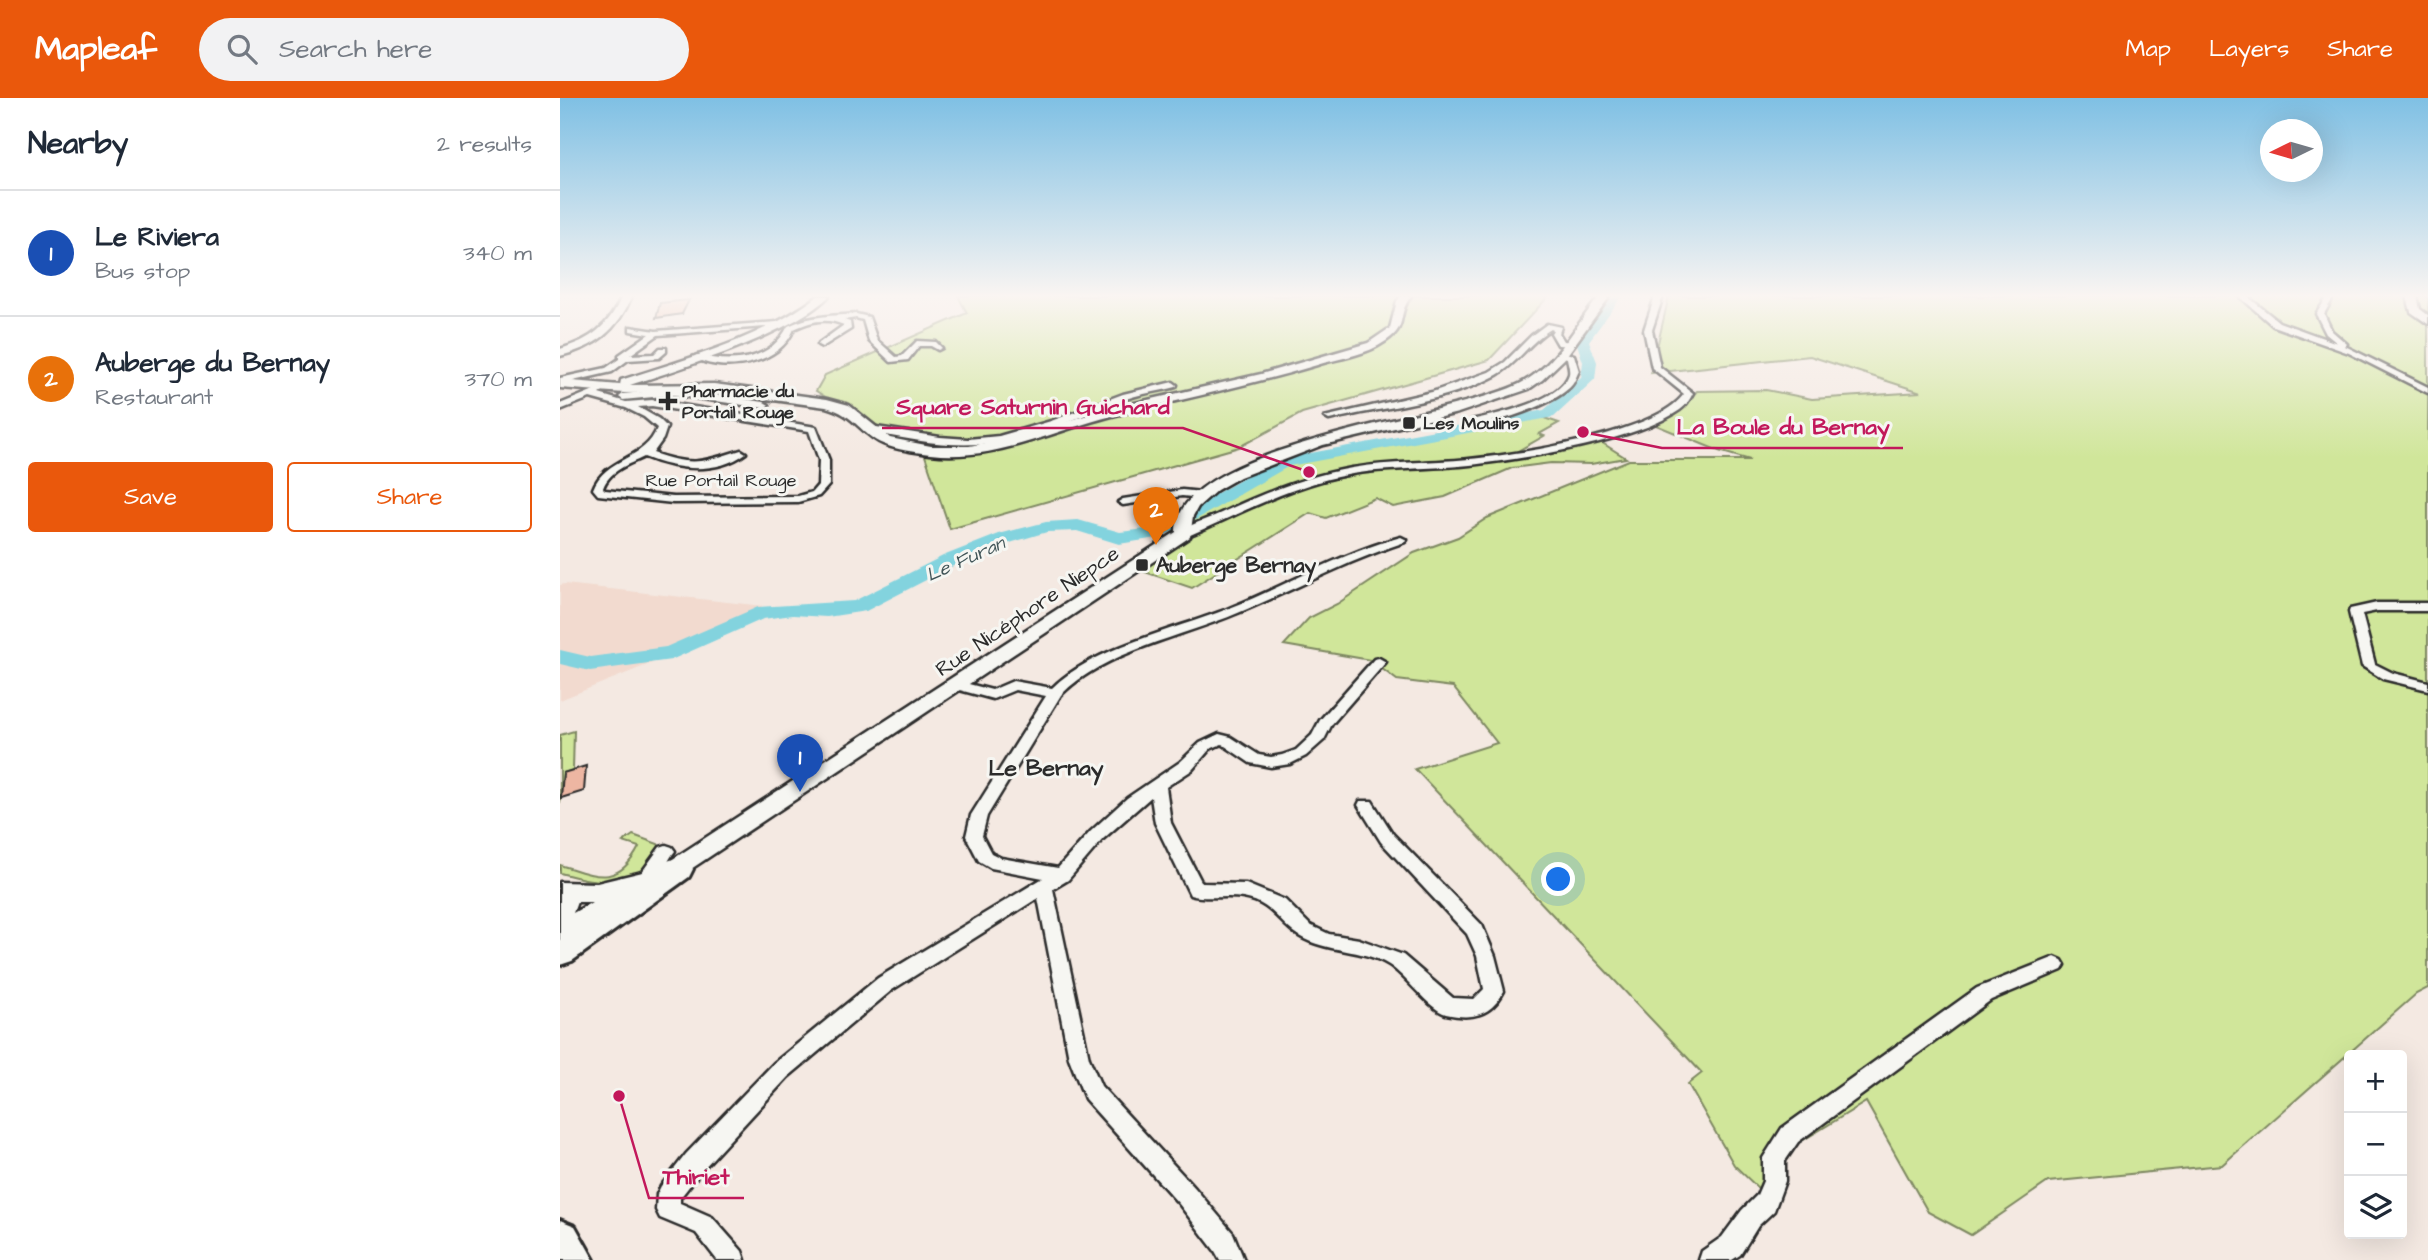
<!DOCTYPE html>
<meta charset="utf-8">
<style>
body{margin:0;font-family:"Architects Daughter",sans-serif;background:#f2f2f3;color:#1f2937}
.controls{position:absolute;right:21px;bottom:21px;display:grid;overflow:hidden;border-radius:7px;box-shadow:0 7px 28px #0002}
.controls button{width:63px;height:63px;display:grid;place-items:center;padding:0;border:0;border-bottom:2px solid #e0e1e3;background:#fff;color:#1f2937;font:35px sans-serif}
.compass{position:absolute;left:1700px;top:21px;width:63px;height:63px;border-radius:50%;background:#fff;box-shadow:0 7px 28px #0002;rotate:265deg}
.you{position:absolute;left:999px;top:782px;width:24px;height:24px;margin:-18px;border:5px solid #fff;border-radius:50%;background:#1a73e8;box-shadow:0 0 0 10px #1a73e833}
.badge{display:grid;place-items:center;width:46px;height:46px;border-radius:50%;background:#ea580c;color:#fff;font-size:23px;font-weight:700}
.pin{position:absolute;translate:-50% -58px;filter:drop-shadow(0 2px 4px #0008)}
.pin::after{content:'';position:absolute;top:37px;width:24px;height:21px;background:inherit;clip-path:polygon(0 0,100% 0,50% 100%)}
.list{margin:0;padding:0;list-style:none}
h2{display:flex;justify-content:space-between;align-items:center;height:91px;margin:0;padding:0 28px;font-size:30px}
h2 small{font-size:23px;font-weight:400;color:#747a83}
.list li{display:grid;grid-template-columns:46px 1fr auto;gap:21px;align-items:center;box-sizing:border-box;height:126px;padding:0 28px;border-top:2px solid #e0e1e3}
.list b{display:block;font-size:26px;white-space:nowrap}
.list p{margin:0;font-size:23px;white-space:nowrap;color:#747a83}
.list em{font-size:23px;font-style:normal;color:#747a83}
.actions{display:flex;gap:14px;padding:21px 28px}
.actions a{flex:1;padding:16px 0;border:2px solid #ea580c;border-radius:7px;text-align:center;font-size:24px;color:#ea580c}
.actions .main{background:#ea580c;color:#fff}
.icon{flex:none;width:38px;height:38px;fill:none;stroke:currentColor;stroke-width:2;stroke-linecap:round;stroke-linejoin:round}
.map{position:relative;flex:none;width:1868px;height:1162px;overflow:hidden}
header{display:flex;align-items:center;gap:42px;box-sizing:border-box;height:98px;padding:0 35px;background:#ea580c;color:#fff}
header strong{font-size:33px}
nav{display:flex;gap:38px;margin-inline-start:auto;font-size:24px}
.search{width:490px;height:63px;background:#f2f2f3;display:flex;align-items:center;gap:18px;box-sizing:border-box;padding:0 24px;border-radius:38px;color:#747a83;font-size:26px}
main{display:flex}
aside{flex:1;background:#fff}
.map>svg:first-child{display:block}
.built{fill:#f2dacf}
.green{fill:#d0e69a;stroke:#7e8862;stroke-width:2}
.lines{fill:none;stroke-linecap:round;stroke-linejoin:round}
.river{fill:#83d3de;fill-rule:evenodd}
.building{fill:#edb6a2;stroke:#2b2b2b;stroke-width:2}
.street-casing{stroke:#2b2b2b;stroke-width:5}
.secondary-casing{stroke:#2b2b2b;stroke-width:5}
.primary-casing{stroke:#2b2b2b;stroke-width:5}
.highway-casing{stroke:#2b2b2b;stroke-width:6}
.street{fill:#f6f6f2;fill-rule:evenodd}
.secondary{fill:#f6f6f2;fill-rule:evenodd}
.primary{fill:#f6f6f2;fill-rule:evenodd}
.highway{fill:#f6f6f2;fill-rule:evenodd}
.poi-dot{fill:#2b2b2b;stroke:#f6f6f2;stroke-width:2.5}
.labels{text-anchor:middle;stroke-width:6;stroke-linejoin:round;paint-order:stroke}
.far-poi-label{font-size:18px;font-weight:bold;fill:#2b2b2b;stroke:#f6f6f2;text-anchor:start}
.far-street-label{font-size:18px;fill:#2b2b2b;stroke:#f6f6f2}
.far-water-label{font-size:19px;font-style:italic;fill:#415558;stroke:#f6f6f2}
.poi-label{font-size:21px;font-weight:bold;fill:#2b2b2b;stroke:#f6f6f2;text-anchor:start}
.street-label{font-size:21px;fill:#2b2b2b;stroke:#f6f6f2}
.neighbourhood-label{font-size:23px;font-weight:bold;fill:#2b2b2b;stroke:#f6f6f2}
.leader{fill:none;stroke:#c2185b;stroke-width:2.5}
.callout-dot{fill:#c2185b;stroke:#f6f6f2;stroke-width:2.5}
.callout-label{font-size:23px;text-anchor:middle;font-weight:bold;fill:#c2185b;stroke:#f6f6f2;stroke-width:6;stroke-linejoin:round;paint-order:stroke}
</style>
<header>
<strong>Mapleaf</strong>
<div class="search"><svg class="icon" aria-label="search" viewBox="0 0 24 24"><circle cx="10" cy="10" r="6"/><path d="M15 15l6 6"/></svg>Search here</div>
<nav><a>Map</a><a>Layers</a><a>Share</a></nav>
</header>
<main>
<aside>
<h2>Nearby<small>2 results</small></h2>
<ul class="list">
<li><span class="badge" style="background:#1a4fb4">1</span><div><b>Le Riviera</b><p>Bus stop</p></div><em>340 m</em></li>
<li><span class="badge" style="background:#e8710a">2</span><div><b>Auberge du Bernay</b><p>Restaurant</p></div><em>370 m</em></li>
</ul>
<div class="actions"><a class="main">Save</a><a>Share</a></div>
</aside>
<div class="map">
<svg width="1868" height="1162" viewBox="0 0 1868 1162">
<rect width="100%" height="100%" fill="#f4e9e2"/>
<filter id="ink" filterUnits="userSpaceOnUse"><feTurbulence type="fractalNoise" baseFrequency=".0143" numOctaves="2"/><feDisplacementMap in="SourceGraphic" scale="14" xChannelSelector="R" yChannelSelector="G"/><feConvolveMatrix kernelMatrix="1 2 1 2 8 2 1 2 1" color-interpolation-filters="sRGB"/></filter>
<g filter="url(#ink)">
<polygon class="built" points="0,487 5,486 203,508 105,554 92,565 0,602"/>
<g class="green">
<polygon points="398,198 989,198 929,262 742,315 679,349 390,431 360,343 308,325 256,293 265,277 407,215"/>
<polygon points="1109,198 1868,198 1868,890 1856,896 1662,1067 1488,1084 1411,1137 1368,1114 1306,1004 1232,1049 1203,1095 1174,1067 1128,986 1142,975 855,671 937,645 893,589 837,582 810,562 724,547 749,520 777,506 854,455 898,439 927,420 1069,362 1190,362 1159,353 1096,327 1122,310 1137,293 1206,292 1252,301 1361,294 1250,258 1091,275"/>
<polygon points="981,319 999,325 979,336 984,338 949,358 774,375 638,426 631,424 631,422 730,365"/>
<polygon points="1036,341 1066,360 1031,366 991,365 952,370 885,399 833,409 815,400 766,420 750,415 632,490 576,471 627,438 746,387 832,369 903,366"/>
<polygon points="14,633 13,672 3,675 0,705 0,637"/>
<path d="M73,737l25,9 2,3c-25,44 -59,37 -100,26v-8c35,11 58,23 79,-18l-16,-5z"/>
</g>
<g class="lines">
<polygon class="river" points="1050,198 1062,198 1029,243 1037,264 1035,281 994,319 729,368 625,428 597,440 559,446 517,433 487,434 453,444 397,466 306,513 267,519 233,517 203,521 111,562 30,573 0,566 0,552 30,559 106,549 198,509 294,503 383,458 439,436 486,424 518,422 560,434 586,431 613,420 718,361 984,312 1021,280 1023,264 1016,243"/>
</g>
<g class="building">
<polygon points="129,202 122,216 96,220 100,205"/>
<polygon points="26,668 24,693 1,700 3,675"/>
</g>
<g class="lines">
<g class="street-casing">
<g id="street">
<path d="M1095,198h8l-11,34 8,37 33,26c-3,6 -7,13 -13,17 -44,31 -155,49 -210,55 -45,5 -89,2 -133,12 -53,12 -100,38 -149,59l-4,1 -6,-3c11,-10 30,-15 43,-21 42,-20 85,-37 131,-45 39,-7 78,-5 117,-9 49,-5 187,-25 215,-65l-32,-26 -8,-38z"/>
<polygon points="1679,198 1687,198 1719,224 1777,245 1766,236 1756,216 1768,198 1774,198 1764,216 1772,233 1787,246 1785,248 1868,289 1868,295 1789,255 1713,228"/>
<path d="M296,216l13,3 8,23 19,17 6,-1 15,-15 19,1 6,6 -4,2 -7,-4h-12l-11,14 -17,2 -22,-21 -6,-21 -7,-2 -12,2 6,2 1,7 -29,18 -4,-2 1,-2 25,-18c-18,-8 -33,-4 -50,4 -13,35 -71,46 -101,28l4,-2c35,9 73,7 91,-29 23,-11 44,-10 68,-12z"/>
<polygon points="217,224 220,224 220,228 98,237 70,257 94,256 100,250 106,250 106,254 99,260 68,262 52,274 0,286 0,280 46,270 59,261 59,257 89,236 70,233 70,229 96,233"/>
<path d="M987,226l14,3 -2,6 5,8 8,1v4l-14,-1 -7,-12 2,-3 -2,-1c-21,12 -33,34 -54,46 -50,27 -113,32 -168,45l-5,-3 108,-25 57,-20 16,-10 27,-27z"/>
<path d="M1000,254l14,3 5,16c-3,5 -4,11 -8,15 -16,18 -76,39 -99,38v-4c25,-6 88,-18 97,-46 1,-5 -1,-10 -2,-16l-7,-2z"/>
<path d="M613,284l4,3 -1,2c-15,4 -32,6 -47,11 -43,15 -85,37 -132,44 -42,7 -85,-2 -127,-10l-5,-3 5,-3 70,11 28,2 31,-3 52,-15 72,-27z"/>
<path d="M39,290l4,3 -4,3 27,8 26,-2 164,27 13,33v25l-10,11 -21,6 -125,1 -75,-8 -5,-6c12,-32 53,-29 64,-61l-13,-11 -18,-9 -36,-10 -30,12v-6zM92,308l157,25 10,29 -1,25 -6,7 -14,4 -125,1 -68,-7 -2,-2c7,-18 25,-23 41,-31 31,13 73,18 102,-4l-5,-3c-38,12 -48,17 -88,3l10,-14 4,-12 -8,-8 -21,-12z"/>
<polygon points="114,291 204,304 209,307 204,310 114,297 63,302 59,299 63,296"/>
<polygon points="622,392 642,394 647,397 642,400 622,398 563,407 558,404 563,401"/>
<path d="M841,439l6,3 -2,2c-58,19 -111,48 -167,71 -56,24 -134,38 -177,82l-74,121 -5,20 9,17 10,5 57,10 33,-37 36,-33 53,-36 20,-19 19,-9 12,3 28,18 12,2 11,-2 14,-5 16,-15 8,-15 54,-61 5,-1 7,4 -54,62 -8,16 -18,16 -16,8 -19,3 -21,-4 -28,-19 -12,5 -18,21 -26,17 5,36 31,60 44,1 39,16 25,25 19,9 30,5 44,16 50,43 21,1 10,-10 -7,-33 -10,-22 -86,-92 -23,-37 2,-4h12l21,33 89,91 13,31 9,35c-13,25 -32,29 -58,23 -17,-5 -40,-38 -57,-49 -27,-17 -62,-12 -90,-29 -21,-13 -26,-33 -56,-38 -18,-3 -36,2 -53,-3l-35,-72 -4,-26 -48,42 -35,41 -15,9 36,169 12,28 94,102 38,45 11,27h-24l-5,-9 -36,-47 -94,-105 -16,-41 -31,-160 -146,92 -104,87 -86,93 -22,28v5l32,14 30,34 3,9h-28l-21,-27 -36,-15 -4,-8 1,-16 4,-8 25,-32 88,-91 104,-85 165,-100 -52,-10 -12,-7 -13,-25 5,-21 75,-119 -31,-6 -22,9 -41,-11 -2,-3 2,-3 5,-1 35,9 21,-9 39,7c40,-40 122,-58 175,-79 59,-23 113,-56 174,-72z"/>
<polygon points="1817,505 1868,505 1868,513 1817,513 1802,516 1815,566 1833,575 1868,584 1868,592 1823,581 1802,568 1789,514 1790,511"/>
<path d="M106,747l6,2 3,4 -3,4c-8,12 -17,36 -33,31l-3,-5 3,-5 21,-29z"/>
<polygon points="1495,859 1502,862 1505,867 1502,872 1431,902 1238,1044 1225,1063 1225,1083 1214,1113 1198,1128 1180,1157 1172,1162 1139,1162 1142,1153 1162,1139 1182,1112 1197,1097 1203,1083 1203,1060 1222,1030 1417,890"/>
</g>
</g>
<g class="secondary-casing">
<g id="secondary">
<path d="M62,198h10c-15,35 -36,51 -72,60v-7c31,-9 49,-23 62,-53z"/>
<path d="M258,198h11c-37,38 -147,72 -199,89l84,-1 113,15 22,6 41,33 41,8h38l44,-8 91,-28 157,-36 107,-31 22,-15 7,-27 4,-5h10c-17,23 1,31 -33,50 -18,10 -42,13 -61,19 -67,20 -134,34 -201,50 -62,15 -122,47 -186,39 -15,-2 -34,-4 -47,-10 -22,-9 -27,-29 -57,-37l-112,-15 -90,1 -64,-5v-8l60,5 1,-5c66,-21 142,-42 197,-84z"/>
<path d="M1040,198h10l-46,63 -22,21 -13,9 -71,24 -135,32 -83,32 -23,13 -19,17 -5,9 -3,21 -514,342 -56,18 3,6 -3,7 -60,32v-60l37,1 62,-15 517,-336c-1,-89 282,-114 347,-150 35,-19 52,-57 77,-86zM17,804h15l-19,11z"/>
</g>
</g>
<g class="primary-casing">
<polygon id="primary" points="1847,198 1857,198 1860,211 1868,217 1868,226 1851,214"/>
</g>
<g class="highway-casing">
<g id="highway">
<polygon points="118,760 129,763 133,771 129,779 12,863 0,867 0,837 107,763"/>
<polygon points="0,1122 15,1128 34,1162 0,1162"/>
</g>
</g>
<use href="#street" class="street"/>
<use href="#secondary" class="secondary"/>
<use href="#primary" class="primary"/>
<use href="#highway" class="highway"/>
</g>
</g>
<linearGradient id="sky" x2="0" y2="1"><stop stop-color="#7fc0e4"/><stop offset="0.55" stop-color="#faf5f2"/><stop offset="1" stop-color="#faf5f2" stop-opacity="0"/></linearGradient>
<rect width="1868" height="360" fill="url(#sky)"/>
<g class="poi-dot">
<path d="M104.5 292.5h7v7h7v7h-7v7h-7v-7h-7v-7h7z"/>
<rect x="842" y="318" width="14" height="14" rx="3.5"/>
<rect x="575" y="460" width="14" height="14" rx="3.5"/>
</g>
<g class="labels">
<g class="far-poi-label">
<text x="122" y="299">Pharmacie du<tspan x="122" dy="21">Portail Rouge</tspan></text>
<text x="863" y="331">Les Moulins</text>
</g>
<g class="far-street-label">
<text x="161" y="388">Rue Portail Rouge</text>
</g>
<g class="far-water-label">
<text transform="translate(405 460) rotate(-24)" y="7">Le Furan</text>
</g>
<g class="poi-label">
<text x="596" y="474">Auberge Bernay</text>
</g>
<g class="street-label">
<text transform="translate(467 513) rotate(-34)" y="7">Rue Nicéphore Niepce</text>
</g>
<g class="neighbourhood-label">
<text x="486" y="677">Le Bernay</text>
</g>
</g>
<path class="leader" d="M749 374L623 330H322M1023 334L1102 350H1343M59 998L89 1100H184"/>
<g class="callout-dot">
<circle cx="749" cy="374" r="7"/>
<circle cx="1023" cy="334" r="7"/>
<circle cx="59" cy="998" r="7"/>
</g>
<g class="callout-label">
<text x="473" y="316">Square Saturnin Guichard</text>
<text x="1223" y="336">La Boule du Bernay</text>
<text x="136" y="1086">Thiriet</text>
</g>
</svg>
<div class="controls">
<button>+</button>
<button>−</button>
<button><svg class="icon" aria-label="layers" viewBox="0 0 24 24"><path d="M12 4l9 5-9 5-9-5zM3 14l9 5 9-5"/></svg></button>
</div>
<svg class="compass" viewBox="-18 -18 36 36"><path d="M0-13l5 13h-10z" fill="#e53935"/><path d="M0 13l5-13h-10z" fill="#747a83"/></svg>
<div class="you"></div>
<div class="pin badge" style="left:240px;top:694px;background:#1a4fb4">1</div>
<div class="pin badge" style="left:596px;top:447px;background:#e8710a">2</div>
</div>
</main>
